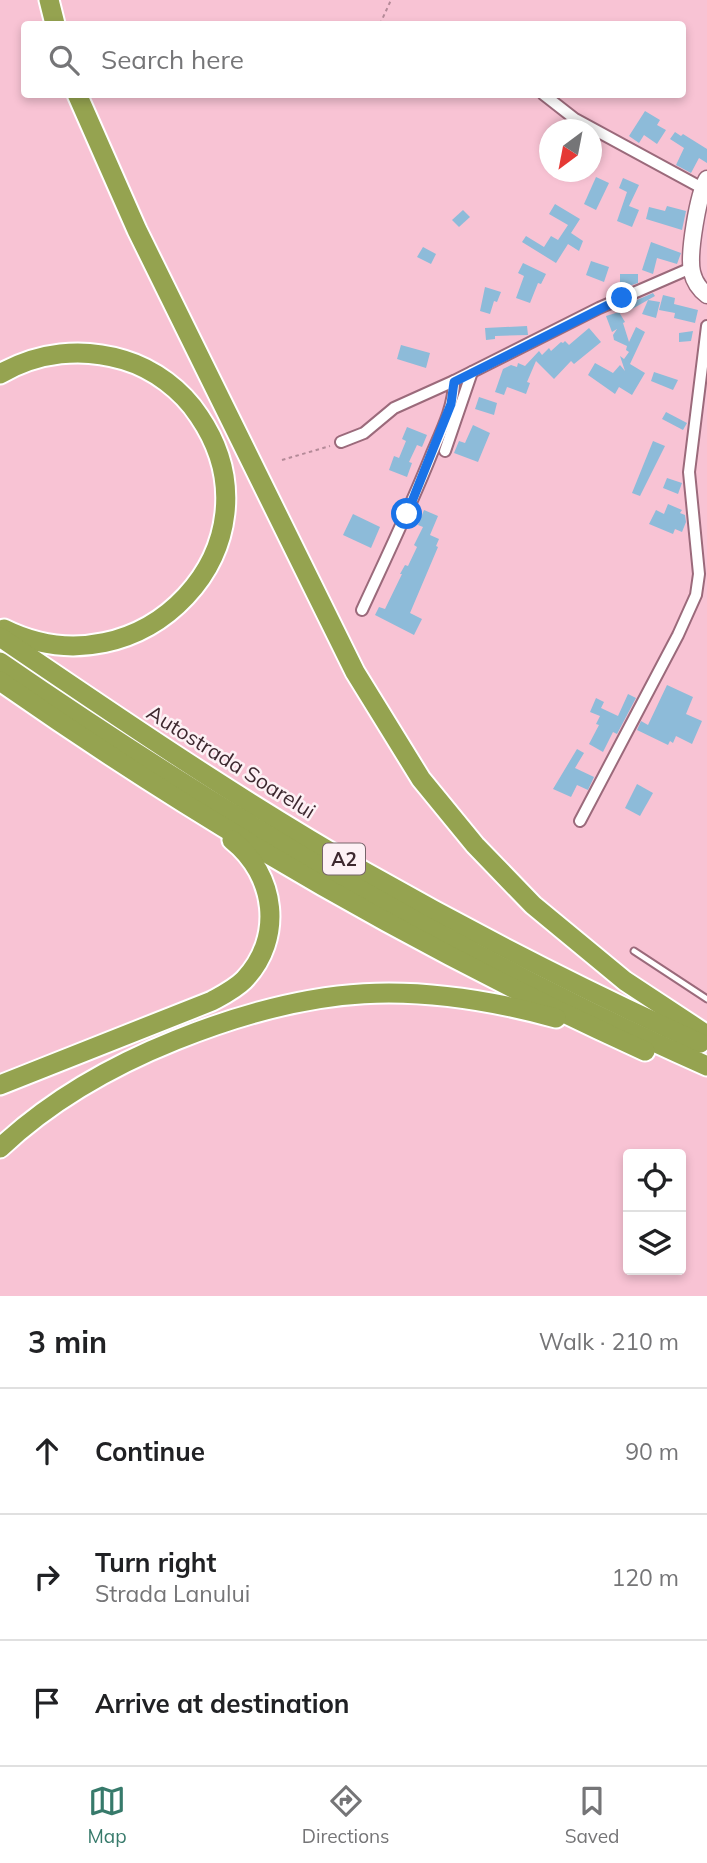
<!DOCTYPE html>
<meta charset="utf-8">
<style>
body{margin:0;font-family:Mulish,sans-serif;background:#f6f6f6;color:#202124}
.controls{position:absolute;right:21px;bottom:21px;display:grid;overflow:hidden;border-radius:7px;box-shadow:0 4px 10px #0003}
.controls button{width:63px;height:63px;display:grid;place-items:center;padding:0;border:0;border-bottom:2px solid #e0e0e0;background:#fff;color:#202124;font:35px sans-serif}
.compass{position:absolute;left:539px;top:119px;width:63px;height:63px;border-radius:50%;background:#fff;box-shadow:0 4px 10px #0003;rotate:212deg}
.stop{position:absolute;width:21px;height:21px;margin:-16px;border:5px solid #1a73e8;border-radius:50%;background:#fff}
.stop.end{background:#1a73e8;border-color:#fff;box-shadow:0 2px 7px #0008}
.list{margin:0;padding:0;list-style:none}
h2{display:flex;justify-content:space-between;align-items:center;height:91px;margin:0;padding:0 28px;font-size:30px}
h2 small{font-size:23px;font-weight:400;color:#757577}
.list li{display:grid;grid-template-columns:46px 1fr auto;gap:21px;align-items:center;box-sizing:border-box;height:126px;padding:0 28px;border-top:2px solid #e0e0e0}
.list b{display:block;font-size:26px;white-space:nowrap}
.list p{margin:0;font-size:23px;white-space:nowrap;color:#757577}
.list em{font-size:23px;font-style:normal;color:#757577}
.icon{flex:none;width:38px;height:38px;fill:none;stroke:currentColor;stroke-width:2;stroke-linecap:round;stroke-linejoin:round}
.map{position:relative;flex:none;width:707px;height:1296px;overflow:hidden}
.search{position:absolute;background:#fff;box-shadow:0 4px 10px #0003;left:21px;right:21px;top:21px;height:77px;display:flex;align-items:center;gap:18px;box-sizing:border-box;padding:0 24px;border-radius:7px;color:#757577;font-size:26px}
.sheet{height:469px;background:#fff}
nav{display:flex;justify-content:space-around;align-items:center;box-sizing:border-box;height:98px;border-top:2px solid #e0e0e0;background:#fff;font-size:19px;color:#757577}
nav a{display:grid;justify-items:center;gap:4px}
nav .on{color:#377a6b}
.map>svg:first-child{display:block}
.building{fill:#8dbbd9}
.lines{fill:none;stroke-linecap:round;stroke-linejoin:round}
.lane-casing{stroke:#9b6a7b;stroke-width:9}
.street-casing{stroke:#9b6a7b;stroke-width:14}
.secondary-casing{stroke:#9b6a7b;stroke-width:19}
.highway-casing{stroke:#fff;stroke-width:23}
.path{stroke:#b48a98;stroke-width:2;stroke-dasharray:3.5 3.5;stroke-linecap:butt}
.lane{stroke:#fff;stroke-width:5}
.street{stroke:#fff;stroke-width:10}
.secondary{stroke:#fff;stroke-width:16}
.highway{stroke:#95a350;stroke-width:19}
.route{stroke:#1a73e8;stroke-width:9}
.labels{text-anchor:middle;stroke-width:5;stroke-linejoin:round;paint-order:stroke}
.shield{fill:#fdf1f5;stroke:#77646a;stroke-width:2}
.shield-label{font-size:19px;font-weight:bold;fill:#3d282f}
.street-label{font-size:21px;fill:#3d282f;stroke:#fdf1f5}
</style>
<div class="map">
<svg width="707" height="1296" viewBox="0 0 707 1296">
<rect width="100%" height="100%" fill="#f8c3d4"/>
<g class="building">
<polygon points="645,111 660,120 657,125 666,130 657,144 644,135 639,143 629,136"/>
<polygon points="675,132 681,136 683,134 707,149 707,163 699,158 691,173 676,165 684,148 670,139"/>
<polygon points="596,177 609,183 596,210 584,204"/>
<polygon points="623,178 639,185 629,206 639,210 632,227 617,221 627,192 619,188"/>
<polygon points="555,204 580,219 571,233 583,241 579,251 568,244 556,263 522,242 526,236 544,247 551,236 558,240 568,225 549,214"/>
<polygon points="667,206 686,211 682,230 646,219 649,207 665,211"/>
<polygon points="463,210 470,217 459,227 452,220"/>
<polygon points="651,242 681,253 677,264 657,258 653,274 642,270"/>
<polygon points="423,247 436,254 431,264 417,257"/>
<polygon points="591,261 609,267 604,282 586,275"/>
<polygon points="523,263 546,274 541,284 538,283 530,303 516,298 524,276 518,273"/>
<polygon points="620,274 638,274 638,283 620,289"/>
<polygon points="485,287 501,292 497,302 494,301 490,314 480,311"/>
<polygon points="653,293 655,296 632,309 630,303"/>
<polygon points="663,295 675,298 674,304 698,310 695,323 674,318 675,313 659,310"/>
<polygon points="648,300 660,302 656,318 642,314"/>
<polygon points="619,312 625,322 623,323 629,342 636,327 645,332 630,364 645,373 632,395 619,387 615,394 588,375 595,363 613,373 620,365 625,371 620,356 624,359 629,352 626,350 627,346 614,340 613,335 617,329 612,332 606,316"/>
<polygon points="527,326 528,335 495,336 495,339 486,340 485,328"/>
<polygon points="589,328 601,342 574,364 571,361 554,379 536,361 527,382 530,383 526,394 507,387 504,395 495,392 503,369 511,365 517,367 518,363 525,366 539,351 542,355 549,348 551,351 561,342 563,343 565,341 569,345"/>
<polygon points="693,331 691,341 679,342 679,333"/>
<polygon points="401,345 430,353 426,368 397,359"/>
<polygon points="654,372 678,380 673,390 651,381"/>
<polygon points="479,397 497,403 494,415 475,409"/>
<polygon points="666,412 687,423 683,430 662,419"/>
<polygon points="473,425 490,433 478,462 454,453 459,441 465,443"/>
<polygon points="407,427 427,435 422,447 417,445 409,462 412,463 407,477 389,470 394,456 399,458 406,441 402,439"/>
<polygon points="653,441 665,446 640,496 632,493"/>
<polygon points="667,478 682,483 678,494 663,488"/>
<polygon points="668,504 682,510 680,513 685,515 686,522 682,532 675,529 673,534 649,524 656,510 664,514"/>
<polygon points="424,510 438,516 430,535 439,539 436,546 438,547 410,613 422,619 414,635 375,615 379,607 385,609 402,574 400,574 405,565 408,566 417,547 414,545 423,527 418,525"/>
<polygon points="353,514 380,527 371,548 343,535"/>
<polygon points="667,685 693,697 686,714 702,721 692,744 676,736 673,743 670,741 668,745 637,730 641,721 648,725"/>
<polygon points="628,694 636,698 617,734 613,732 603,752 589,744 599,725 596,724 600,716 590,712 596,698 604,702 601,708 618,716"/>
<polygon points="577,749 584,753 575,768 594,777 588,790 577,785 571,797 553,789"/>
<polygon points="637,784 653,793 640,816 625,808"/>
</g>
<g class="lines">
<g class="lane-casing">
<polyline id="lane" points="634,951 707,999"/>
</g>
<g class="street-casing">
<g id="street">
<polyline points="543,94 575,119 702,188"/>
<polyline points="341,442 364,433 394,408 454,381 599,308 691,268"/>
<polyline points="445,451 472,372"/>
<path d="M362,610c24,-52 49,-104 70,-157 10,-23 22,-47 22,-72"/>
<polyline points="580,821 678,635 696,595 699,574 689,472 707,326"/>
</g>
</g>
<g class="secondary-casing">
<path id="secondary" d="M707,179c-9,16 -19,75 -15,93 2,9 7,17 15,23"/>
</g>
<g class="highway-casing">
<g id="highway">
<polyline points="49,0 55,24"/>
<polyline points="77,94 137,230 355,672 421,779 475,845 533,905 625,981 707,1035"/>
<path d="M0,374c38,-22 82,-27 124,-14 30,9 58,30 75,56 88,129 -58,281 -195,213"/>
<path d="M0,637c119,81 239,163 365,235 109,62 221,119 335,171"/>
<path d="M0,662c224,154 458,294 707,404"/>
<path d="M0,681c203,142 420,268 645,370"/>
<path d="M0,1085l212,-84c11,-6 23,-12 32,-21 40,-42 32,-105 -12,-140"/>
<path d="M0,1148c51,-48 111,-82 176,-108 137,-55 237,-61 380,-22"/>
</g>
</g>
<g class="path">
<polyline points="380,24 391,0"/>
<polyline points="282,460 330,446"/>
</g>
<use href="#lane" class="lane"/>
<use href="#street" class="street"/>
<use href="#secondary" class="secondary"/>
<use href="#highway" class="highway"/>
</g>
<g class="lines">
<polyline class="route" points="407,514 451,404 454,382 622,298"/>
</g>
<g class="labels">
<rect class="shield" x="323" y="843.5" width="42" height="31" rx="5"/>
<g class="shield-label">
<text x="344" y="866">A2</text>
</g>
<g class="street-label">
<text transform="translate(231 762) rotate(32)" y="7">Autostrada Soarelui</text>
</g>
</g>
</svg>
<div class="controls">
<button><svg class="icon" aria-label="locate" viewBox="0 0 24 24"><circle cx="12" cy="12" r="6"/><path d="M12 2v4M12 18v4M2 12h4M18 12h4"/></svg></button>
<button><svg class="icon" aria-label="layers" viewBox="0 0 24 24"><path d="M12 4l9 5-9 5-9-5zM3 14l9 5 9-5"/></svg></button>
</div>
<svg class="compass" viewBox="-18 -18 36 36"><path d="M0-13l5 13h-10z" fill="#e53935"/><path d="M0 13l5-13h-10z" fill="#757577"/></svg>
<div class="stop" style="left:407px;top:514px"></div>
<div class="stop end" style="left:622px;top:298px"></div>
<div class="search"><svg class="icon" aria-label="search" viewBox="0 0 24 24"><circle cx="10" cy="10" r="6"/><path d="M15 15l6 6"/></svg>Search here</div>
</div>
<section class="sheet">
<h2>3 min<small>Walk · 210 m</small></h2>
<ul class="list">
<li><svg class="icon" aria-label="ahead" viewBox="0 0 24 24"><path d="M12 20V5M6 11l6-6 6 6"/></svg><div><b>Continue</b></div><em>90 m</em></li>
<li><svg class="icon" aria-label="right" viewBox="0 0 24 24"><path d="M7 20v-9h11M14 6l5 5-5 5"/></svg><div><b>Turn right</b><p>Strada Lanului</p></div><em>120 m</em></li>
<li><svg class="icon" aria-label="arrive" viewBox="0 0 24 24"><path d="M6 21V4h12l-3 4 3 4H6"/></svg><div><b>Arrive at destination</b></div></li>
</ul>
</section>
<nav>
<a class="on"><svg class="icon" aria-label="map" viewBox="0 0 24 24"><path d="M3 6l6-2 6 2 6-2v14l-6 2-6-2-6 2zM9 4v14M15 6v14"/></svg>Map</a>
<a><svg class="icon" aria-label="directions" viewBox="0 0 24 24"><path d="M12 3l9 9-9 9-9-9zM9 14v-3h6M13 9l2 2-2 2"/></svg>Directions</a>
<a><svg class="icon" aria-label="saved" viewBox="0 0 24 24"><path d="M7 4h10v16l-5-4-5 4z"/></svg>Saved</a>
</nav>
